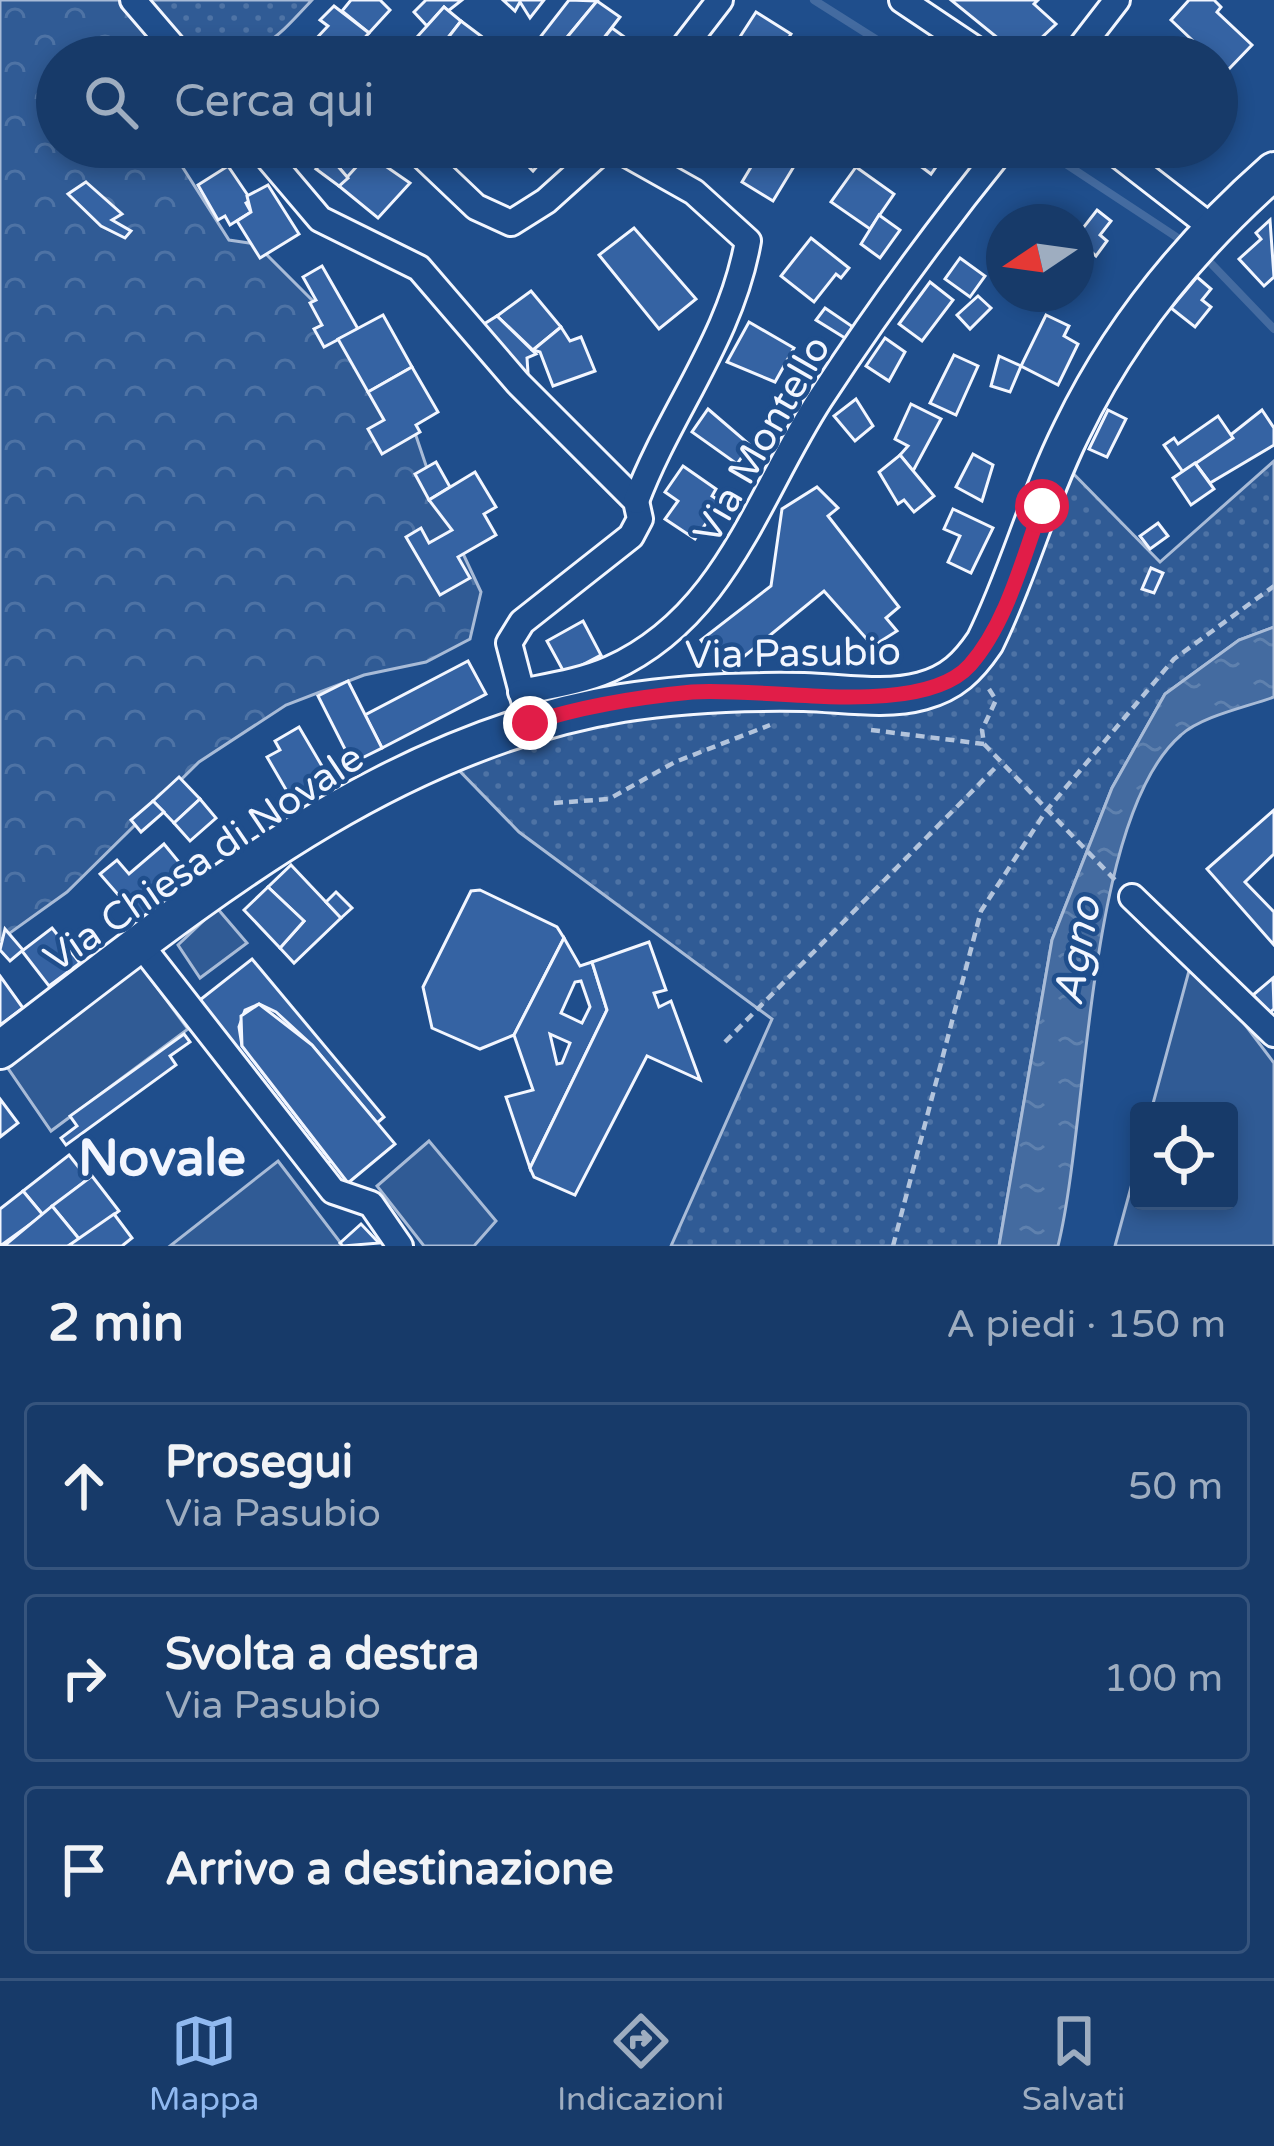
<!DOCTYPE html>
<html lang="it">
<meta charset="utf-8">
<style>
body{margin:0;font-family:"Varela Round",sans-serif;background:#20416f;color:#f1f3f6}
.controls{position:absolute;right:36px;bottom:36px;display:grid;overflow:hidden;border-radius:12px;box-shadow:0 6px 18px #0003}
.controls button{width:108px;height:108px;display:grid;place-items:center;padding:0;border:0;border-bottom:3px solid #36547d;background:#173a69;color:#f1f3f6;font:60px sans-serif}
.compass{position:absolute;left:986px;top:204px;width:108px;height:108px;border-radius:50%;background:#173a69;box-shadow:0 6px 18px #0003;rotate:257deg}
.stop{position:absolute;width:36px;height:36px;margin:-27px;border:9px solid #e11d48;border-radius:50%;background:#fff}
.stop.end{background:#e11d48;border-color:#fff;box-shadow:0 3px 12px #0008}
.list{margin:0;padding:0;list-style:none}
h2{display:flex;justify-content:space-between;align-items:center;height:156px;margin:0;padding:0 48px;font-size:51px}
h2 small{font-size:39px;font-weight:400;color:#9eadc0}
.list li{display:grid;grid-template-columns:78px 1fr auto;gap:36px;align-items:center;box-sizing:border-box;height:168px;margin:0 24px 24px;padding:0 24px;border:3px solid #36547d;border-radius:12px}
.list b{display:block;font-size:45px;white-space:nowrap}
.list p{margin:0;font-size:39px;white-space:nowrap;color:#9eadc0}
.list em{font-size:39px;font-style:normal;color:#9eadc0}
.icon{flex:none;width:66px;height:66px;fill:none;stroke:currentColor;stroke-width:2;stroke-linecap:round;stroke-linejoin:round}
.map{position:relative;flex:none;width:1274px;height:1246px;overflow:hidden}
.search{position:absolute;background:#173a69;box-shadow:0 6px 18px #0003;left:36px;right:36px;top:36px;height:132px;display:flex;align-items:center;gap:30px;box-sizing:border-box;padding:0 42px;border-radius:66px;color:#9eadc0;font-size:45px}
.sheet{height:732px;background:#173a69}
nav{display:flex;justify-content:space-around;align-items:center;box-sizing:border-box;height:168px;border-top:3px solid #36547d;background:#173a69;font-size:33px;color:#9eadc0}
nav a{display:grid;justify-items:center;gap:6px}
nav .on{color:#90b9f0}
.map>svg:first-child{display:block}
.grass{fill:url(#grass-dots);stroke:#a8bbd7;stroke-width:3}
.forest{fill:url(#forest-crowns);stroke:#a8bbd7;stroke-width:3}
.built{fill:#305b95;stroke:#a8bbd7;stroke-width:3}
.water{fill:url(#water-ripples);stroke:#a8bbd7;stroke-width:3}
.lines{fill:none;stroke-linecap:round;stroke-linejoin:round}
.stream{stroke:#446ba0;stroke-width:8}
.building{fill:#3563a3;stroke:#f2f6ff;stroke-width:3;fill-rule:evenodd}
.minor-casing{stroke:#f2f6ff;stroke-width:30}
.secondary-casing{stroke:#f2f6ff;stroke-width:42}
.path{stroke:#b3c4dc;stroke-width:4.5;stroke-dasharray:9 6;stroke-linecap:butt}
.minor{stroke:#1f4e8c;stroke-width:24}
.secondary{stroke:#1f4e8c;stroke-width:36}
.route{stroke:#e11d48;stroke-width:15}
.labels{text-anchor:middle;stroke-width:9;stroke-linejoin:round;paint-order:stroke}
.street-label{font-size:39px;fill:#f2f6ff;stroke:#1f4e8c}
.water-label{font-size:42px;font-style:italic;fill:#f2f6ff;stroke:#1f4e8c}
.district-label{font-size:51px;font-weight:bold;fill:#f2f6ff;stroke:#1f4e8c}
</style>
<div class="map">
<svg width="1274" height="1246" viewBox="0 0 1274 1246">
<defs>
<pattern id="grass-dots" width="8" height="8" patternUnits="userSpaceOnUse" patternTransform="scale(3)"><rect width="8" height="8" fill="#305b95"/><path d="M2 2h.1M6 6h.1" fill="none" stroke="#4e73a5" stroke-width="1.8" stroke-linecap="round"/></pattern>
<pattern id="forest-crowns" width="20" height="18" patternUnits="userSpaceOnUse" patternTransform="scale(3)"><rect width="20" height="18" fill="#305b95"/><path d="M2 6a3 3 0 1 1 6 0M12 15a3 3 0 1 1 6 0" fill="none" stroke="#4e73a5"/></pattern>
<pattern id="water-ripples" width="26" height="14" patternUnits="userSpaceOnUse" patternTransform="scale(3)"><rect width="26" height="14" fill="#446ba0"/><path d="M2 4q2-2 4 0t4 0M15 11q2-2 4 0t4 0" fill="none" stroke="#5f81ae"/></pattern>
</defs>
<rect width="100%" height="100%" fill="#1f4e8c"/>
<g class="grass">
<path d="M146,0h166c-40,43 -51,57 -112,57z"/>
<polygon points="1057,457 1160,562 1274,461 1274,627 1239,640 1165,694 1112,788 1052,940 999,1246 671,1246 772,1019 519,832 446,757 522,726 946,679 1002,611"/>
</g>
<polygon class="forest" points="0,0 146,0 200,57 57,57 57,147 199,147 178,160 229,240 256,244 317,305 412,424 437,498 481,592 470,639 426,662 364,675 286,705 199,762 67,892 0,940"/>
<g class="built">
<polygon points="217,908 247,943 200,978 178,945"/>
<polygon points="1193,956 1274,1063 1274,1246 1115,1246 1139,1158 1139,1201 1229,1201 1229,1111 1151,1111"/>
<polygon points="136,959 188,1029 51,1131 3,1061"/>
<polygon points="429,1141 496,1221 474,1246 424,1246 377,1186"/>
<polygon points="278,1161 343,1246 170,1246"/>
</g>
<path class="water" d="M1274,627v70c-27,10 -72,19 -93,38 -95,82 -92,386 -123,511h-59l53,-306 60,-152 53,-94 74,-54z"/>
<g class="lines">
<g class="stream">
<polyline points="814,0 904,57"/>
<polyline points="1040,147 1184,242"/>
<polyline points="1202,254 1274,329"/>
</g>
</g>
<g class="building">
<polygon points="351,0 380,0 390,10 369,33 342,11"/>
<polygon points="426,0 462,0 448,11 444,7 427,26 414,12"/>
<polygon points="503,0 544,0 530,18 520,2 515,11"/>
<polygon points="569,0 597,1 559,47 541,36"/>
<polygon points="951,0 1038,0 1034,4 1056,24 1021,57"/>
<polygon points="1189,0 1214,0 1221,7 1217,12 1252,45 1226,72 1217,57 1210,57 1171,20"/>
<polygon points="597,1 620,17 600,43 609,50 605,57 568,57 559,47"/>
<polygon points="334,6 369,33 347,57 329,57 312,43 328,26 320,20"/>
<polygon points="444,7 461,21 433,57 420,57 408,47"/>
<polygon points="756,12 791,34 777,57 727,57"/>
<polygon points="461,21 481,36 472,45 482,56 433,57"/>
<polygon points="612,28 641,49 635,57 605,57 609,50 600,43"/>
<polygon points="834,43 857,57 825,57"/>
<polygon points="338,147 375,147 348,178 329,156"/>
<polygon points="509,147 554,147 533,171"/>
<polygon points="680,147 719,147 707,165"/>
<polygon points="763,147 780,147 799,158 773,201 742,182"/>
<polygon points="895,147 936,147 945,154 931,174"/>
<polygon points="368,154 410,183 378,218 339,186"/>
<polygon points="329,156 348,178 339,186 316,169"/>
<polygon points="228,166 251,200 246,203 251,212 230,225 225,216 218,220 198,185"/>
<polygon points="856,167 894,194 870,229 831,202"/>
<polygon points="86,182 122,214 112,220 131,231 125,238 101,226 68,194"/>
<polygon points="268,185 299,234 260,258 237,221 251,212 247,196"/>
<polygon points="1097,210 1111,221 1100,235 1107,241 1096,256 1076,237"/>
<polygon points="879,215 900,230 880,258 861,244"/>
<polygon points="1270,220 1274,277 1264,286 1239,259 1261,239 1256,233"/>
<polygon points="634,228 696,299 659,329 599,255"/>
<polygon points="811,238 849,268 841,278 836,274 814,302 781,276"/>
<polygon points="960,258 985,276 970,297 945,279"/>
<polygon points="322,266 358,329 324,347 314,329 322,325 310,303 316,300 303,277"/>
<polygon points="1197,277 1211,289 1202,300 1211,307 1195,327 1171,308"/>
<polygon points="930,282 953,300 922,341 899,324"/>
<polygon points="531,291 561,327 533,350 497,316"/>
<polygon points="978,296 991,308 970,329 957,315"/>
<polygon points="825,308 853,327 845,338 816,320"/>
<polygon points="383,315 412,367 368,392 338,339"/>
<polygon points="1046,315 1069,326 1064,336 1078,344 1058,385 1021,366"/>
<polygon points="497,316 536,354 527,358 529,387 484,324"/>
<polygon points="749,322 794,348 775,382 727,362"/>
<polygon points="561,327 570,341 581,337 595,371 553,386 540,352 533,350"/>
<polygon points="885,338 905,352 889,381 866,366"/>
<polygon points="954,355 978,366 956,415 930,403"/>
<polygon points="999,356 1021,366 1010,392 991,386"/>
<polygon points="412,367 438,412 416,425 420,432 382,454 368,429 384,420 368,392"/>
<polygon points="856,399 873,426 855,441 834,416"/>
<polygon points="911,404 941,419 913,471 900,455 908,446 895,439"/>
<polygon points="708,409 750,445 737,464 692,432"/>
<polygon points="1108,410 1126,419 1107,457 1089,449"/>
<polygon points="1262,410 1274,428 1274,445 1210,483 1195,463"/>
<polygon points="1218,416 1233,438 1183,472 1164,445 1174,438 1178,444"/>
<polygon points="973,454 993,465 982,501 956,487"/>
<polygon points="900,455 934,496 914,512 904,500 898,504 879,472"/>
<polygon points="436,462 450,487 429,500 415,474"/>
<polygon points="1195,463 1214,489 1191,505 1173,478"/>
<polygon points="683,466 716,489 712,496 721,502 695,539 665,519 678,501 665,492"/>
<polygon points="475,472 496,507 484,514 496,535 458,557 470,578 440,595 406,537 421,528 429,543 452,530 429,500"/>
<polygon points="817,487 838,508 828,516 899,607 886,618 897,631 873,646 824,591 725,672 701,640 771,586 782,509"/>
<polygon points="953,509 993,528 971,573 948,562 960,536 944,529"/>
<polygon points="1158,523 1168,536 1150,549 1140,536"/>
<polygon points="1151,568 1163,573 1154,593 1142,589"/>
<polygon points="583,621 601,655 565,674 547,641"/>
<polygon points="468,661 486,694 382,748 365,715"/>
<polygon points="348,681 382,748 352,763 318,696"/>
<polygon points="299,727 329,778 292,800 267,757 280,750 275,741"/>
<polygon points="179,777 200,799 174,823 153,801"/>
<polygon points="200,799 216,818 190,841 174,823"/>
<polygon points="153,801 164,812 141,832 131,820"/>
<polygon points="1274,810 1274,854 1245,882 1274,912 1274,945 1207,869"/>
<polygon points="164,844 192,878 141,921 100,874 117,860 129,874"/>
<polygon points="291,865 341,918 294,963 280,948 304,921 268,887"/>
<polygon points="268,887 304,921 280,948 244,910"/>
<polygon points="480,890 557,927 564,938 514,1035 480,1049 432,1028 423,987 471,891"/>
<polygon points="336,892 352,908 341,918 326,902"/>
<polygon points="52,928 80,963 49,986 22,951"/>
<polygon points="5,929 23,950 10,961 0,950"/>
<path d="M564,938l16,28 12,-4 15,48 -77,158 -24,-71 27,-7 -19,-55zM581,981l9,26 -8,16 -21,-10 14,-31zM550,1034l20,9 -8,20 -5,1z"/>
<polygon points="649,942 666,990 654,993 659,1007 671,1001 700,1080 647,1056 575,1195 534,1177 530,1168 607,1010 592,962"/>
<polygon points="252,959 384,1117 377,1123 312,1045 276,1012 259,1004 245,1010 239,1027 242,1046 331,1161 323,1167 191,1007"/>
<polygon points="0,976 23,1008 0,1025"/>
<polygon points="1273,978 1274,1009 1269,1013 1253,995"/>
<polygon points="259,1004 312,1045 395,1144 348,1183 242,1046 241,1016"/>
<polygon points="184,1034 190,1042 170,1056 176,1065 66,1145 61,1138 77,1126 70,1116"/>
<polygon points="0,1099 18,1123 0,1137"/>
<polygon points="69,1155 88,1179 43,1215 23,1191"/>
<polygon points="92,1176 119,1211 80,1240 52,1206"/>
<polygon points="23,1191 43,1215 0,1246 0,1209"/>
<polygon points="52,1206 80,1240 68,1246 4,1246"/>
<polygon points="114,1214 132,1238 122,1246 68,1246"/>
<polygon points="361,1224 379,1243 343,1246 340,1243"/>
</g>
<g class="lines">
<g class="minor-casing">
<g id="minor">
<polyline points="133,0 182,57"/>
<polyline points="902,0 987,57"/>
<polyline points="676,57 720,0"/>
<polyline points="1073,57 1117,0"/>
<polyline points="259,147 320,219 419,268 518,383 636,501 640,519 631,536 522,622 509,643 530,723"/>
<polyline points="413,147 476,207 511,223 546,201 606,147"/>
<path d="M614,147l80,45 54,49c-17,97 -78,170 -112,260"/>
<polyline points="1108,147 1211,227"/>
<path d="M521,692c30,-6 62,-11 89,-23 116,-52 147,-173 210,-270 57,-87 119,-172 184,-252"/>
<polyline points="1132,897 1274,1034"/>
<polyline points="140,944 333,1191 371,1204 400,1246"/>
</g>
</g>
<g class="secondary-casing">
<path id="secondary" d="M0,1050c190,-144 380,-307 622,-347 61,-10 120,-12 182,-11 38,1 82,9 118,-1 30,-8 46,-24 63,-49 34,-69 53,-144 87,-212 49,-102 118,-185 202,-259"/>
</g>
<g class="path">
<polyline points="989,689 996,700 982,730 984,744 1115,880"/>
<polyline points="871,730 984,744"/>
<polyline points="554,803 609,799 675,762 770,725"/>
<polyline points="725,1042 999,764"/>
<polyline points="893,1246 981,911 1046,811 1174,659 1274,586"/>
</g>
<use href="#minor" class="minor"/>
<use href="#secondary" class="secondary"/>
</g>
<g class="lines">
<path class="route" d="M530,723c50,-16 109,-26 162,-31 70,-6 229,28 278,-27 37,-42 53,-108 72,-159"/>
</g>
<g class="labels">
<g class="street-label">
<text transform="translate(761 439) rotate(-60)" y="14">Via Montello</text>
<text transform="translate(793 652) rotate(-1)" y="14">Via Pasubio</text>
<text transform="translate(203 857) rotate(-34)" y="14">Via Chiesa di Novale</text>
</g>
<g class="water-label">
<text transform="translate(1076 951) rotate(-80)" y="15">Agno</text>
</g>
<g class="district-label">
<text x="162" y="1175">Novale</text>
</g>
</g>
</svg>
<div class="controls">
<button><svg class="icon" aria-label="locate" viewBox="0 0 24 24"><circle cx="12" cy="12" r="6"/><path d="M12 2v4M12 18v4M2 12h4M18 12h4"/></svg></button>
</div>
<svg class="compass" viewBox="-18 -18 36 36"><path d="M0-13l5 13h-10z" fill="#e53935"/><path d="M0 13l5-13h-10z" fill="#9eadc0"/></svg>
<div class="stop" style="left:1042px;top:506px"></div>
<div class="stop end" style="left:530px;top:723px"></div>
<div class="search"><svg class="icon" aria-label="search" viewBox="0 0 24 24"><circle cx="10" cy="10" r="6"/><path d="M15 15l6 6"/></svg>Cerca qui</div>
</div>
<section class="sheet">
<h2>2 min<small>A piedi · 150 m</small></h2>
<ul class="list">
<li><svg class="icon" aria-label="ahead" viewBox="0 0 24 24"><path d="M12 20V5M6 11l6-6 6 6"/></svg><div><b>Prosegui</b><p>Via Pasubio</p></div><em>50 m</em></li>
<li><svg class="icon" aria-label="right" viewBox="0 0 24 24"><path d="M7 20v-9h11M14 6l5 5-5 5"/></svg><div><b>Svolta a destra</b><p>Via Pasubio</p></div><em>100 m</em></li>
<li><svg class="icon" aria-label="arrive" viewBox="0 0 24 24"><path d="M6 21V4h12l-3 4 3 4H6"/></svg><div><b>Arrivo a destinazione</b></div></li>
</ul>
</section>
<nav>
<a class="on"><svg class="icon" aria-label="map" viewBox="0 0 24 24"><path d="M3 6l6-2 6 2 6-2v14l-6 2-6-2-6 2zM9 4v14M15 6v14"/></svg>Mappa</a>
<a><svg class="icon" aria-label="directions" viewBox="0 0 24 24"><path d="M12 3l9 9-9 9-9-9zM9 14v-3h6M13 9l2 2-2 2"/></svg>Indicazioni</a>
<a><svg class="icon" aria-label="saved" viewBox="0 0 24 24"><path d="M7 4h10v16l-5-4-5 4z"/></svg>Salvati</a>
</nav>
